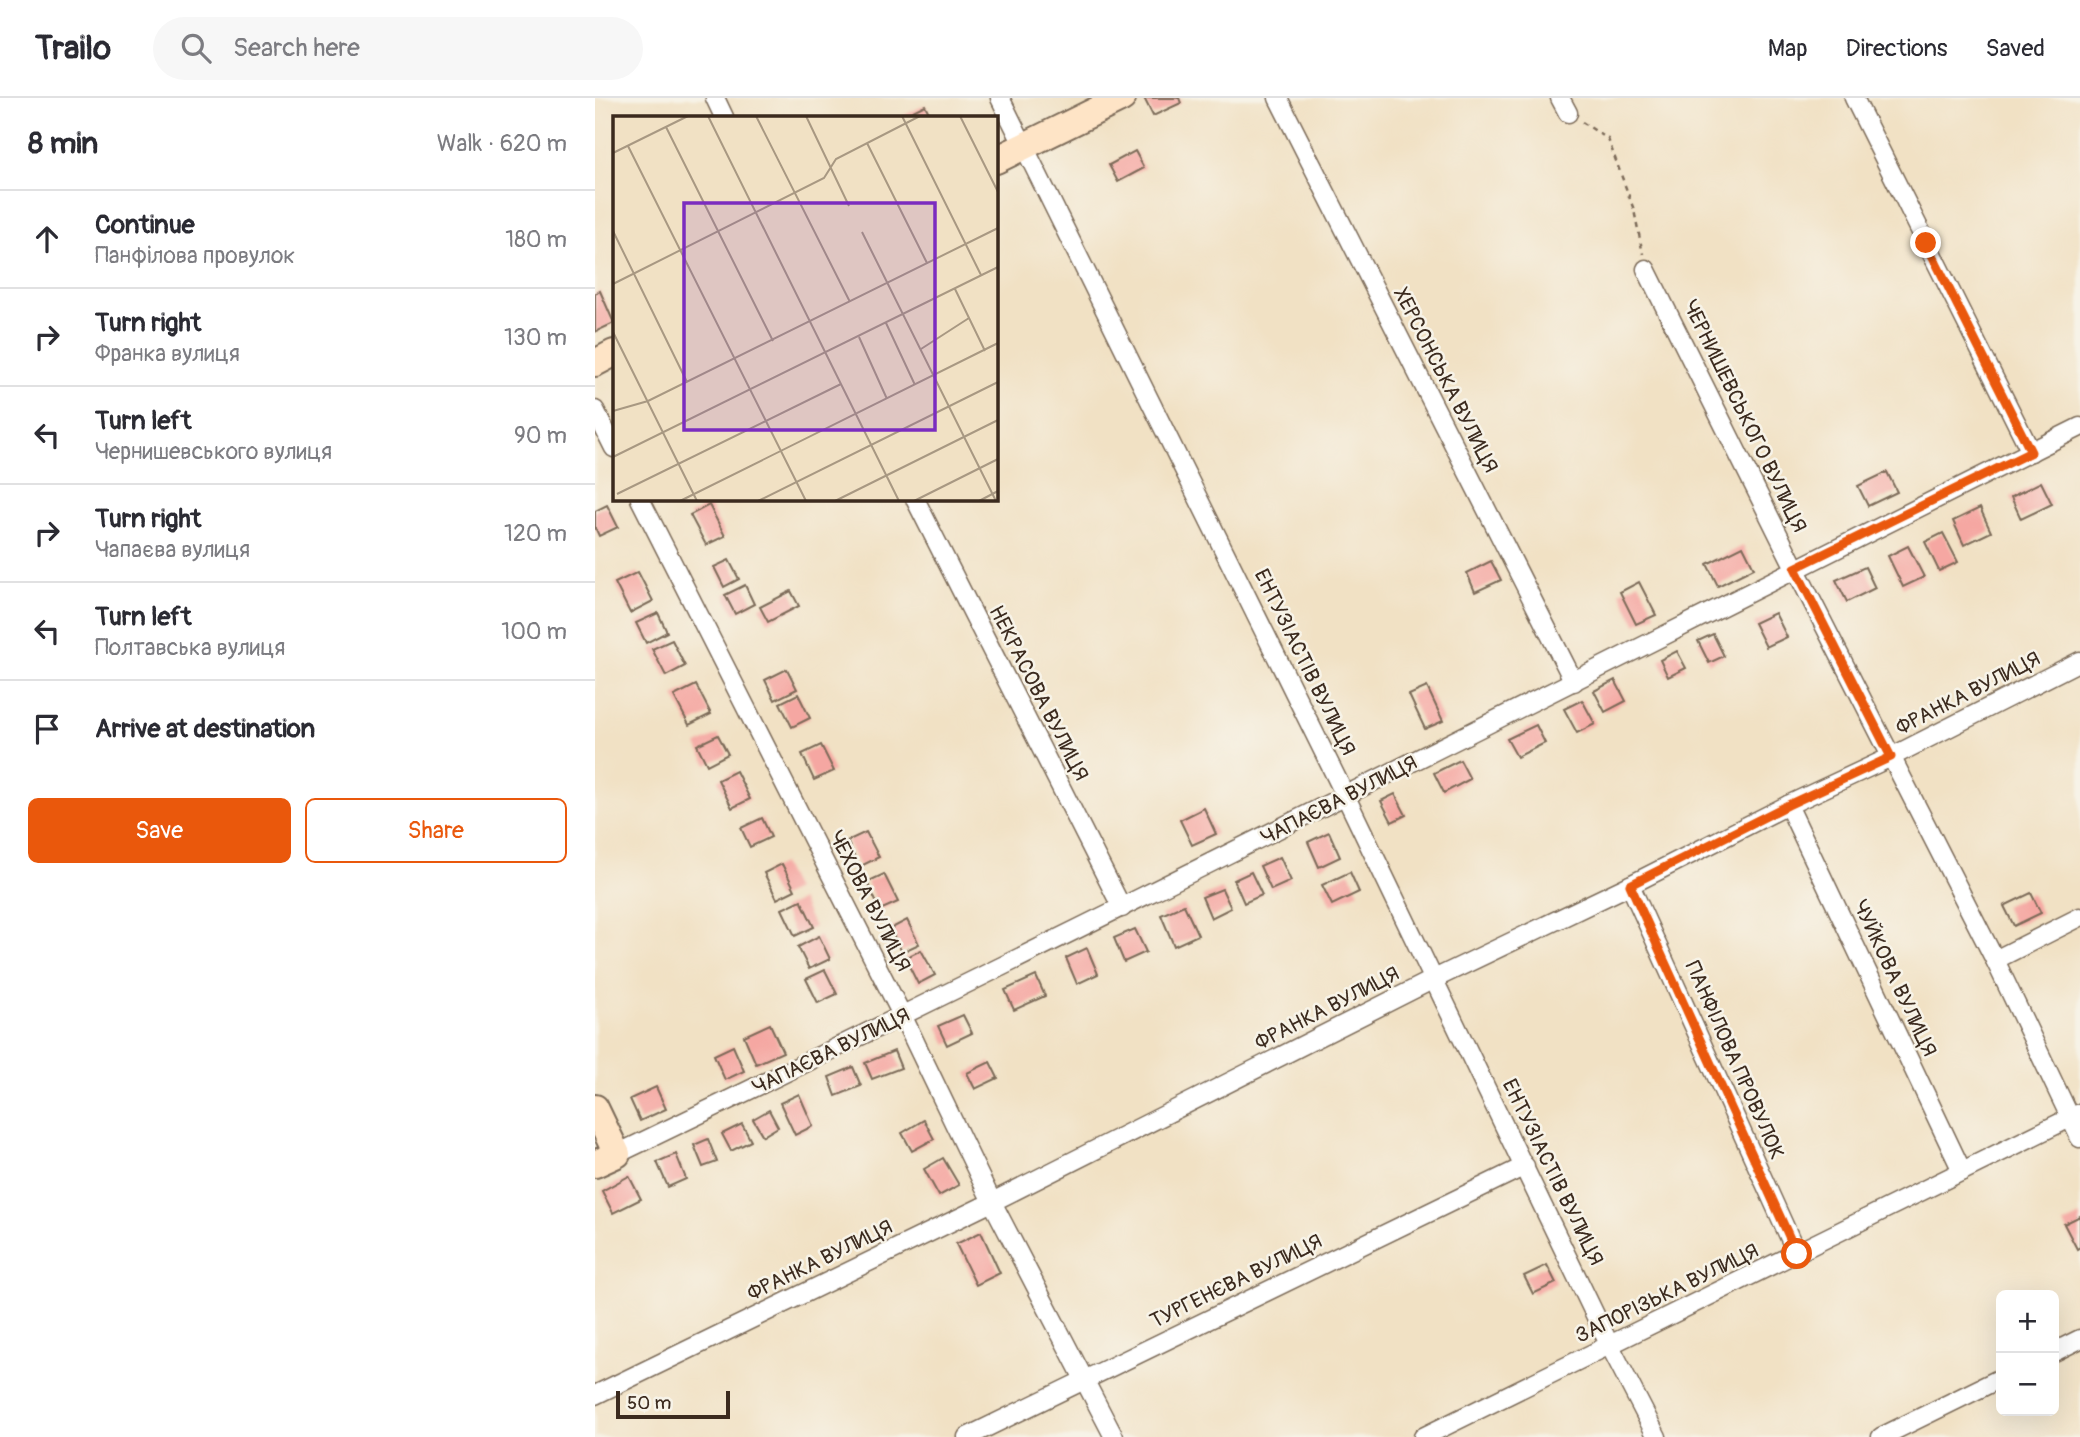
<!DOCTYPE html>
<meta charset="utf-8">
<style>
body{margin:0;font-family:Pangolin,sans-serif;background:#f7f7f7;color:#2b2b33}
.controls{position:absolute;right:21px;bottom:21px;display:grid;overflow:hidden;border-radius:10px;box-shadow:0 7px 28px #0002}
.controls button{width:63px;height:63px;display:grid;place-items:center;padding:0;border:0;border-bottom:2px solid #e1e1e2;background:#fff;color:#2b2b33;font:35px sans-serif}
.scale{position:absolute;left:21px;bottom:18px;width:114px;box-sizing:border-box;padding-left:7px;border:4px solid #3b2a1e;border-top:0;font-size:19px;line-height:24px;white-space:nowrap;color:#3b2a1e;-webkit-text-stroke:5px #f7f3e8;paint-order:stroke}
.stop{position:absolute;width:21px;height:21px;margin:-16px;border:5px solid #ea580c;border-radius:50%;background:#fff}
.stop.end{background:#ea580c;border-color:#fff;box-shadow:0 2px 7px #0008}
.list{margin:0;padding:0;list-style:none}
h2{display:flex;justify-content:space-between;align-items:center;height:91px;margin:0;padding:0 28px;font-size:30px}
h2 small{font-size:23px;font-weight:400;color:#7c7c81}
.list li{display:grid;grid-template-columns:46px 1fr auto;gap:21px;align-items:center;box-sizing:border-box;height:98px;padding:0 28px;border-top:2px solid #e1e1e2}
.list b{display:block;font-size:26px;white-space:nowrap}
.list p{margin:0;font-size:23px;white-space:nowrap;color:#7c7c81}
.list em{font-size:23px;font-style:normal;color:#7c7c81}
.actions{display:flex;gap:14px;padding:21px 28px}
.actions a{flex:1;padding:16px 0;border:2px solid #ea580c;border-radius:10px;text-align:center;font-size:24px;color:#ea580c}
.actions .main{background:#ea580c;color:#fff}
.icon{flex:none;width:38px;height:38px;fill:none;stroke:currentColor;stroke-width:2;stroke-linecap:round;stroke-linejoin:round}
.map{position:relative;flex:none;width:1485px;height:1339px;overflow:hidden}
header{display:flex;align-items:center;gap:42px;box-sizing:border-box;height:98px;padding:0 35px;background:#fff;border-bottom:2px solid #e1e1e2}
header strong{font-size:33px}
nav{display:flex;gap:38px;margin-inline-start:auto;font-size:24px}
.search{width:490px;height:63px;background:#f7f7f7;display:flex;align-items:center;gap:18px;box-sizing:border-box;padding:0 24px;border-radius:38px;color:#7c7c81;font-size:26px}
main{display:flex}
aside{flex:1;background:#fff}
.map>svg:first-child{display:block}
.building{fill:#f5a7a2}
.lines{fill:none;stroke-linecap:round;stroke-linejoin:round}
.street-casing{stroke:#7b6a58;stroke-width:21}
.secondary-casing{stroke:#7b6a58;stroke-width:30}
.path{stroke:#7b6a58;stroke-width:2.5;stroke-dasharray:5 5;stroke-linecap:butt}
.street{stroke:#fff;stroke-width:18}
.secondary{stroke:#fee4c6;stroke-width:26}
.route{stroke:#ea580c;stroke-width:9}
.labels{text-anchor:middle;stroke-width:5;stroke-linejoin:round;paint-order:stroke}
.street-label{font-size:21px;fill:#3b2a1e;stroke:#f7f3e8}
.inset-road{fill:none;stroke:#a89882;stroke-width:2}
.view{fill:#7b2cbf;fill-opacity:0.15;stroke:#7b2cbf;stroke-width:3.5}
.inset-edge{fill:none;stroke:#3b2a1e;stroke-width:3.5}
</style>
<header>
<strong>Trailo</strong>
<div class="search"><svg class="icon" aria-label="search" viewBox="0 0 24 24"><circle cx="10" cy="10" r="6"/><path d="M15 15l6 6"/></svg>Search here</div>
<nav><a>Map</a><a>Directions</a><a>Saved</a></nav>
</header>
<main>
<aside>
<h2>8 min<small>Walk · 620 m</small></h2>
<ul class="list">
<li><svg class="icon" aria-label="ahead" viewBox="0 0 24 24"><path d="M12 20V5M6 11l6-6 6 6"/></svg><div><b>Continue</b><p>Панфілова провулок</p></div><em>180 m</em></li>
<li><svg class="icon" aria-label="right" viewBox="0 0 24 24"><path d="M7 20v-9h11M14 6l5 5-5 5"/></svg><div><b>Turn right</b><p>Франка вулиця</p></div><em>130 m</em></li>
<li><svg class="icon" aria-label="left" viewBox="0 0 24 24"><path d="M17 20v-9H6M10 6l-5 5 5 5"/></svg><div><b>Turn left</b><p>Чернишевського вулиця</p></div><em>90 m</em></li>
<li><svg class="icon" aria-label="right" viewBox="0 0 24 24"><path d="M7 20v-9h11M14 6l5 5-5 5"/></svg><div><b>Turn right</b><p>Чапаєва вулиця</p></div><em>120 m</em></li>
<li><svg class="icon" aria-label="left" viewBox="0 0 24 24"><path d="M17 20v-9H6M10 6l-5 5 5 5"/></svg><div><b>Turn left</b><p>Полтавська вулиця</p></div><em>100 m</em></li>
<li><svg class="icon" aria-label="arrive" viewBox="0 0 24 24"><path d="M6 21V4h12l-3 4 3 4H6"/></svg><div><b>Arrive at destination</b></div></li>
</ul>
<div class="actions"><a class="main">Save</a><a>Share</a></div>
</aside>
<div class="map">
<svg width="1485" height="1339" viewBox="0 0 1485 1339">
<rect width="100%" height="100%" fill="#f7f3e8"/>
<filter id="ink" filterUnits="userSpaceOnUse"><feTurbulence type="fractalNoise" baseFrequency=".0143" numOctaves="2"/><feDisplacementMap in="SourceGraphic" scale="14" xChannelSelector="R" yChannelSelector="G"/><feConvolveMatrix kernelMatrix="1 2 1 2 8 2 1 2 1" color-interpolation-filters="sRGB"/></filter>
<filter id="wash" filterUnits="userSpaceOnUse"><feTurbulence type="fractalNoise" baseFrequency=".00686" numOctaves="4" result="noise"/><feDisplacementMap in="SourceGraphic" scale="28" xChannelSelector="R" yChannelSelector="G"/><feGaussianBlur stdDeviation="1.57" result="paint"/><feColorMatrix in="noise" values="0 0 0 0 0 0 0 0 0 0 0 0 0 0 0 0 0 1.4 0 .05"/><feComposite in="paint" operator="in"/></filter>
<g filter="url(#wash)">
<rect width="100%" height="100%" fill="#f1e1c4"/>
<g id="blocks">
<g class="building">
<polygon points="549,0 584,0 586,5 558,18"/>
<polygon points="330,7 336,19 306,19"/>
<polygon points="540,53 549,70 523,84 514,67"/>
<polygon points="5,193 19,225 0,234 0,196"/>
<polygon points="1292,374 1302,394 1273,408 1263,388"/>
<polygon points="1446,384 1457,406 1426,421 1416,399"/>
<polygon points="12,407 23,429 4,438 0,429 0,413"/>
<polygon points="114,407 130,438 111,447 95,417"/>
<polygon points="1385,410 1396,434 1369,447 1358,423"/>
<polygon points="1348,435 1363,464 1344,473 1330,444"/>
<polygon points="1148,448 1159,470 1123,488 1112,466"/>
<polygon points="1313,448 1329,479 1308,489 1293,458"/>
<polygon points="134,462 144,481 129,489 119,469"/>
<polygon points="896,463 906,482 880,494 872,475"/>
<polygon points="1270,469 1280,490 1252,504 1241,482"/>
<polygon points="43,474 58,503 35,515 20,485"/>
<polygon points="1044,484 1061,517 1041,526 1025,494"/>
<polygon points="150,487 159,506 140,516 130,497"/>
<polygon points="196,493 204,508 173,524 165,509"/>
<polygon points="63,515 72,534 51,545 41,525"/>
<polygon points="1180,515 1192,539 1171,549 1159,525"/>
<polygon points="1118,536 1129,558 1114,565 1103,543"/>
<polygon points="77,542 90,568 71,578 57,551"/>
<polygon points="1082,553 1091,570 1073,579 1065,562"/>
<polygon points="192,571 202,591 180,602 170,582"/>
<polygon points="1020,582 1031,603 1010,614 999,593"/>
<polygon points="101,587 116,616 94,627 79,598"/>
<polygon points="832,589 848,623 830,631 814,597"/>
<polygon points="203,596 215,620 197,629 185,605"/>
<polygon points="987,602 1000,626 982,635 969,611"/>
<polygon points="941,627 950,645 922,659 912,641"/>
<polygon points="123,637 133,656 112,667 102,647"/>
<polygon points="226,647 239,673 219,682 207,656"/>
<polygon points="865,662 875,681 849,695 839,675"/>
<polygon points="141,673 155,701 137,710 123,682"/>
<polygon points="800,696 811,717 797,724 786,703"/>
<polygon points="609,710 621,736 597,747 585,722"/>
<polygon points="167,720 176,739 155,749 146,730"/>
<polygon points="271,734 284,759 264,769 252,743"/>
<polygon points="734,734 745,759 724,769 713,744"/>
<polygon points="685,759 696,783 676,792 665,768"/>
<polygon points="187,766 200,792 182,801 169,775"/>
<polygon points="656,774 667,797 649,805 639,782"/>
<polygon points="755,774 764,794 737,807 727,787"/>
<polygon points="289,776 303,804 285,812 272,784"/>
<polygon points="627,791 636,810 616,820 607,799"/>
<polygon points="1436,795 1446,815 1419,828 1409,808"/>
<polygon points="206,802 219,829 200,838 187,811"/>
<polygon points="589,807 603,837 579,848 566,817"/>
<polygon points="312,822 324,846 307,854 295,831"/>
<polygon points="540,831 551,854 529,864 519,840"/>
<polygon points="224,838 235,861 214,871 203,849"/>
<polygon points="492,850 503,876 482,886 471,860"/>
<polygon points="326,852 340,877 323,886 310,860"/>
<polygon points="230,872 242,896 223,905 211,881"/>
<polygon points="441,878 450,898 419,912 410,892"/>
<polygon points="368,917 377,935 352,947 343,928"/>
<polygon points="175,926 188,954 161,966 149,938"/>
<polygon points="138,948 149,973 130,982 119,957"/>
<polygon points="299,953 306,970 277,981 270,965"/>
<polygon points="395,964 403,980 380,991 372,975"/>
<polygon points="258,969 266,988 241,998 234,979"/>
<polygon points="61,989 71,1011 45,1023 35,1001"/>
<polygon points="204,996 218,1028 200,1037 185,1005"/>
<polygon points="174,1012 183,1029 168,1038 158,1021"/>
<polygon points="329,1022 339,1041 317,1053 307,1035"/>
<polygon points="147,1026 156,1043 136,1053 127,1036"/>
<polygon points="113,1041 122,1064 108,1069 99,1047"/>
<polygon points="81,1056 91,1081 73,1089 62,1064"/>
<polygon points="348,1060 364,1087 344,1098 329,1071"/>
<polygon points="34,1078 46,1101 18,1115 7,1093"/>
<polygon points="1485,1118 1485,1149 1482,1151 1469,1126"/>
<polygon points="386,1134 405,1175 381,1187 361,1146"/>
<polygon points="952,1167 961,1185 938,1196 929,1178"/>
</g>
</g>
</g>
<g filter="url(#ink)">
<use href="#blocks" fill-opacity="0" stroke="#7b6a58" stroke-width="2"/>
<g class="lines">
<g class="street-casing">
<g id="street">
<polyline points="120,0 129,19"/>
<polyline points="405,0 751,699 1015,1248 1062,1339"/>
<polyline points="683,0 979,584"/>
<polyline points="965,0 973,15"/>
<polyline points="1259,0 1436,354"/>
<polyline points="1051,171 1200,470 1400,862 1485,1040"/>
<polyline points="0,312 19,350"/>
<polyline points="45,401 308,919 397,1104 519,1339"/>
<polyline points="320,401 527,810"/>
<polyline points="1193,707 1367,1073"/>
<polyline points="1035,787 1202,1156"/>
<polyline points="1400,862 1485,819"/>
<path d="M22,1056c491,-236 976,-484 1463,-727"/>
<polyline points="1459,1254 1485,1241"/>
<polyline points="0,1297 397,1104 839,881 1035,787 1193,707 1296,659 1485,563"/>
<polyline points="372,1339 930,1068"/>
<polyline points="828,1339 1485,1015"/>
<polyline points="1286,1339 1406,1280"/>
</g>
</g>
<g class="secondary-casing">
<g id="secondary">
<polyline points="401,62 527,0"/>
<polyline points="0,265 19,255"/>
<polyline points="0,1010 22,1056 0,1066"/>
</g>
</g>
<polyline class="path" points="987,24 1013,41 1039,112 1048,156"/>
<use href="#street" class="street"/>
<use href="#secondary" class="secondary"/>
</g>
</g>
<g class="lines" filter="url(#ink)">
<polyline class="route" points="1202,1156 1035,787 1193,707 1296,659 1200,470 1436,354 1331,145"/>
</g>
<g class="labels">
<g class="street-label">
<text transform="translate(851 282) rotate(63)" y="7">ХЕРСОНСЬКА ВУЛИЦЯ</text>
<text transform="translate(1150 318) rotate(64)" y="7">ЧЕРНИШЕВСЬКОГО ВУЛИЦЯ</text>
<text transform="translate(710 564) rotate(64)" y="7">ЕНТУЗІАСТІВ ВУЛИЦЯ</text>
<text transform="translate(444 595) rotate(63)" y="7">НЕКРАСОВА ВУЛИЦЯ</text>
<text transform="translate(1373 595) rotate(-27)" y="7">ФРАНКА ВУЛИЦЯ</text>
<text transform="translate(744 702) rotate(-27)" y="7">ЧАПАЄВА ВУЛИЦЯ</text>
<text transform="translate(275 803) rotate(63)" y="7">ЧЕХОВА ВУЛИЦЯ</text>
<text transform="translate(1300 880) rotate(65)" y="7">ЧУЙКОВА ВУЛИЦЯ</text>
<text transform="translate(732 910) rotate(-27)" y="7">ФРАНКА ВУЛИЦЯ</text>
<text transform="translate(236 953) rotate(-26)" y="7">ЧАПАЄВА ВУЛИЦЯ</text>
<text transform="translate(1140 962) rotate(66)" y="7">ПАНФІЛОВА ПРОВУЛОК</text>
<text transform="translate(958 1074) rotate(64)" y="7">ЕНТУЗІАСТІВ ВУЛИЦЯ</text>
<text transform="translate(225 1162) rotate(-26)" y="7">ФРАНКА ВУЛИЦЯ</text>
<text transform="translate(641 1183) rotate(-26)" y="7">ТУРГЕНЄВА ВУЛИЦЯ</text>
<text transform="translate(1072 1195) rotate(-26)" y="7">ЗАПОРІЗЬКА ВУЛИЦЯ</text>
</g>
</g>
<g transform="translate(18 18)">
<rect width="385" height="385" fill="#f1e1c4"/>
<path class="inset-road" d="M95,0l191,385M143,0l94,186M193,0l43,90M289,0l79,159M347,0l38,76M53,11l107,214M254,27l60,120M15,30l178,355M0,37l75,-37M0,115l74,151M249,116l134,269M0,168l211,-106 12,-19 84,-43M342,173l30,62M273,207l29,62M0,216l84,169M246,221l28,62M308,233l48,-31M0,295l35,-10 350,-173M0,341l385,-190M4,378l224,-110M67,385l318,-158M145,385l240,-119M222,385l163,-81M301,385l84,-42M366,385l19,-10"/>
<path class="view" d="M71,87h251v227h-251z"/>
<rect width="385" height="385" class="inset-edge"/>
</g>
</svg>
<div class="controls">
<button>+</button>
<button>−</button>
</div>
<div class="scale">50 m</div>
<div class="stop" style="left:1202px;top:1156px"></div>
<div class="stop end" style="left:1331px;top:145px"></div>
</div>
</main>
